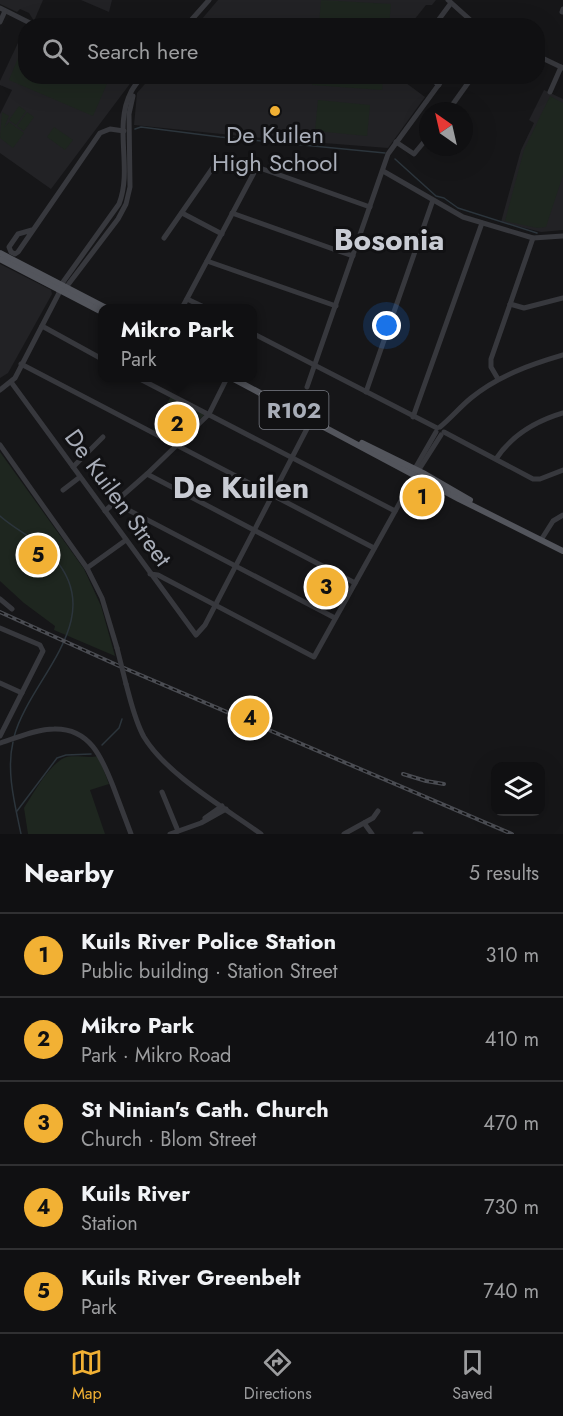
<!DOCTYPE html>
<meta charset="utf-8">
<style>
body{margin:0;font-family:Jost,sans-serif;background:#1e1e20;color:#f1f3f6}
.controls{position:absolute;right:18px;bottom:18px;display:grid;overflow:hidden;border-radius:12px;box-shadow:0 6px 24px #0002}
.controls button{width:54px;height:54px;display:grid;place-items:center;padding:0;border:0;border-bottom:2px solid #303032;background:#101012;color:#f1f3f6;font:30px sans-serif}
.compass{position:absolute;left:419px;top:102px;width:54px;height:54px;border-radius:50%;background:#101012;box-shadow:0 6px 24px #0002;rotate:326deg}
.you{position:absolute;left:387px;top:326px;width:21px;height:21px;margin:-15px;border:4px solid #fff;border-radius:50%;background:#1a73e8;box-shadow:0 0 0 9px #1a73e833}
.badge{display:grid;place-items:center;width:39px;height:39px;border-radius:50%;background:#f2b134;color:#111;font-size:20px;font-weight:700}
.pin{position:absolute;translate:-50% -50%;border:3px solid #fff;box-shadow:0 2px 6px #0006}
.popup{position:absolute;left:98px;top:304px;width:159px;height:78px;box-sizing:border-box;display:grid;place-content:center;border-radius:12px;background:#101012;filter:drop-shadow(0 2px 4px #0005);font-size:20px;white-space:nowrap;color:#9c9d9f}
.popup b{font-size:22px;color:#f1f3f6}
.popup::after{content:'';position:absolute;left:50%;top:100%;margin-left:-12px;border:12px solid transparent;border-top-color:#101012}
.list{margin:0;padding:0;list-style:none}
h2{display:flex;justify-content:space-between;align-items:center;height:78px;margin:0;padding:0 24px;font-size:26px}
h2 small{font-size:20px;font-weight:400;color:#9c9d9f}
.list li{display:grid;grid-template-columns:39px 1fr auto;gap:18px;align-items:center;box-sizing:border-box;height:84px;padding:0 24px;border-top:2px solid #303032}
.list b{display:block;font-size:22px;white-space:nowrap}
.list p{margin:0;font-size:20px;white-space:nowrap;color:#9c9d9f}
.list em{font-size:20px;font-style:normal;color:#9c9d9f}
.icon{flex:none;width:33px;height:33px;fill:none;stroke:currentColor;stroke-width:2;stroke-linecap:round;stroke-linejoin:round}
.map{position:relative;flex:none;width:563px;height:834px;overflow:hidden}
.search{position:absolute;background:#101012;box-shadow:0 6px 24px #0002;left:18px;right:18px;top:18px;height:66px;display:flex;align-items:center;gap:15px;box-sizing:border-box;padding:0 21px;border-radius:24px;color:#9c9d9f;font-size:22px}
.sheet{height:498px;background:#101012}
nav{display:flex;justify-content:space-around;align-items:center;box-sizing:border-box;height:84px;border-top:2px solid #303032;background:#101012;font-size:16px;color:#9c9d9f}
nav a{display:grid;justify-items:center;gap:3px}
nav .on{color:#f2b134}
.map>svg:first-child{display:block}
.built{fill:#222225}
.green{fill:#1e261f}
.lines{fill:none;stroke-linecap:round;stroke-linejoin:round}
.stream{stroke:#2c353c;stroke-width:1.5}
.minor{stroke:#37383d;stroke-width:5}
.major{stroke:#53555c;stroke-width:6}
.rail-casing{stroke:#4a4c52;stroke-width:4}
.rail{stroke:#111113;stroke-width:1.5;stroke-dasharray:4.5;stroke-linecap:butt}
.minor-bridge{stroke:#37383d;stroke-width:5}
.poi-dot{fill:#f2b134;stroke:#111113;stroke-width:2}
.labels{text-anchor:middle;stroke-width:6;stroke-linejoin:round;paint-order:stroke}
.shield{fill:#111113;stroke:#7b7e86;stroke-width:1.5}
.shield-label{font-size:22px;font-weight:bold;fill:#a8adb8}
.poi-label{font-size:24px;fill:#a8adb8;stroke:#111113}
.street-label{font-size:24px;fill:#a8adb8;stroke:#111113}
.district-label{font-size:30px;font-weight:bold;fill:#c9ccd4;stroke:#111113}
</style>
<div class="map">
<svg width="563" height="834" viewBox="0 0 563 834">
<rect width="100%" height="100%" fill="#161618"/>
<g class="built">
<polygon points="0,0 43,0 34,21 29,13 20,9 17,12 0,4"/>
<polygon points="81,0 112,0 109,12"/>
<polygon points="218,0 436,0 432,5 426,5 410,25 196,26"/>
<polygon points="25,28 26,76 135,77 51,189 0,153 0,114 12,90 0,85 0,81"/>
<polygon points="151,77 398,77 425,97 388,148 272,139 134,125 137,93"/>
<polygon points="544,90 563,99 563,230 541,232 501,222 521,150 534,123 529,120"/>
<polygon points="0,264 51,290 52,294 8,373 0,378"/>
</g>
<g class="green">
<polygon points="321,0 391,4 389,25 319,25"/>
<polygon points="25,41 26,76 110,77 93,116 9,80"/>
<polygon points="313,76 383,77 382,90 312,85"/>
<polygon points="550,96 563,103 563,175 546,227 537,228 505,221 524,150"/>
<polygon points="318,100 370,105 367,136 315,131"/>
<polygon points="19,106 26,111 16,125 9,120"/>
<polygon points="2,112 9,116 4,128 9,122 24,133 13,148 0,138"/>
<polygon points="27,112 34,117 24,131 17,126"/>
<polygon points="54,127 73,140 65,150 47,137"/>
<polygon points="171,396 204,415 177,442 153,430"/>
<polygon points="0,452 84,569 101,606 115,656 54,630 55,626 24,603 0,581"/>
<path d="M98,756l11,28 -19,6 15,44h-77l-4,-26c9,-14 25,-43 40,-50 10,-4 23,1 34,-2z"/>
</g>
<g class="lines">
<g class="stream">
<polyline points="135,129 141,127 220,137 385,153"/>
<polyline points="395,159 436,196 444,198 458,208 537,233"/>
<path d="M0,516c17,15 40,25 54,42 55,62 -25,121 -40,179"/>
<path d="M13,742c-7,29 2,63 8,92"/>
<polyline points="102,745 119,728 122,719"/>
<polyline points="17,811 57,758 66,755 91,754"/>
</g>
<g class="minor">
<polyline points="448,0 477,26"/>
<polyline points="0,8 36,26"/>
<polyline points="562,12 563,9"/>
<polyline points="0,22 5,11"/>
<polyline points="186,26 209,0"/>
<polyline points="434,26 451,3"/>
<polyline points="538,56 563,68"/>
<polyline points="428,76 439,85"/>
<polyline points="550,92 561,67"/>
<polyline points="448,111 473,76"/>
<polyline points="396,142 414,154 428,137"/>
<polyline points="383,171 463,217 533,238 563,236"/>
<polyline points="182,213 222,234"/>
<polyline points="232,213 353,256"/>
<polyline points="32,230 18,234 9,247 11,252 15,254 18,252 100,133 110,129 124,131"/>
<polyline points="164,238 214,166"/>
<polyline points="207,261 336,306"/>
<polyline points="64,290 118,219 126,204 130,187 129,114 133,96"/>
<polyline points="187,299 206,308"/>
<polyline points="510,304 524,308 563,298"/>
<polyline points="182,308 257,167 370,207"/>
<polyline points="42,326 102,359"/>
<polyline points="252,333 437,428"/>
<polyline points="21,364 374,548"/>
<polyline points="138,378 395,511"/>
<polyline points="498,379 491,367 491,359 533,238"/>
<polyline points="11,382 196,635 205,625 312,419"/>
<polyline points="307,387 388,154 445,76"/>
<path d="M0,390l15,-12 44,-85 -1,-4 61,-85c14,-36 -6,-77 12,-112 3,-6 7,-10 11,-16"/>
<polyline points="366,392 433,200"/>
<polyline points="413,417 482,223"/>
<path d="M440,427c11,-9 20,-20 31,-29 27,-22 58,-33 92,-43"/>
<polyline points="444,432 533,479 540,479 563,470"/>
<polyline points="0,445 87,568 102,598 117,648"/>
<path d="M496,459c16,-24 40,-38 67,-46"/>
<polyline points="73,467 103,437"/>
<polyline points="413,472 436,432"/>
<polyline points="147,474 355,583"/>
<polyline points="63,490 80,477"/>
<polyline points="115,503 335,618"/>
<polyline points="105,511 147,474 209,414 227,378"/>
<polyline points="541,540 553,521 563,515"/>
<polyline points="87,568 126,540"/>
<polyline points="150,574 158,575 314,657 413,479 441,435"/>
<polyline points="0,599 12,609"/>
<polyline points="0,628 40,645 43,651 0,736"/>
<polyline points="0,683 22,693"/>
<path d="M126,684c5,18 9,37 18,53 23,38 81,71 117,97"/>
<path d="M0,743c17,-5 36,-14 54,-14 36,-1 48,29 59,57 6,16 12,32 18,48"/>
<polyline points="162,792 178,831"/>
<polyline points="205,818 222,806"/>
<polyline points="364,823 372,834"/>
<polyline points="170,834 201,823 226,809"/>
<polyline points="344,834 373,818 378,811"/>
<polyline points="415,834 421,834"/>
</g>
<g class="major">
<polyline points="0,253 106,308"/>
<polyline points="0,259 102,312"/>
<polyline points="232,378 459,499 563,551"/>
<polyline points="362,443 425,474 470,500"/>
</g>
<g class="rail-casing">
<g id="rail">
<polyline points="0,612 117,665 512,834"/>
<polyline points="403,774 426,781 444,784"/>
</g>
</g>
<use href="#rail" class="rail"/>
<polyline class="minor-bridge" points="117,648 126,684"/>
</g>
<circle class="poi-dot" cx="275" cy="111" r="6"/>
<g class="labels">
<rect class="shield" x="259.5" y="391" width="69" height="38" rx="4.5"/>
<g class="shield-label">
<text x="294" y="418">R102</text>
</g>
<g class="poi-label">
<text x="275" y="143">De Kuilen<tspan x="275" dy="28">High School</tspan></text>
</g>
<g class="street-label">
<text transform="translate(118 498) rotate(54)" y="8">De Kuilen Street</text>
</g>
<g class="district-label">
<text x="389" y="250">Bosonia</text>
<text x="241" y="498">De Kuilen</text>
</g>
</g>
</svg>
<div class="controls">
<button><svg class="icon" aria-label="layers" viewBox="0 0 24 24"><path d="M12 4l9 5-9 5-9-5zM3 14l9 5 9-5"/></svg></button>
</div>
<svg class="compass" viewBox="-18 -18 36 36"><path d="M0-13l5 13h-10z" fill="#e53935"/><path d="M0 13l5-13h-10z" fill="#9c9d9f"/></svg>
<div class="you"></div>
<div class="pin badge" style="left:422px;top:497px">1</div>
<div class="pin badge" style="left:177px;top:424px">2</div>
<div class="popup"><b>Mikro Park</b>Park</div>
<div class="pin badge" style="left:326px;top:587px">3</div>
<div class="pin badge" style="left:250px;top:718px">4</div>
<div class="pin badge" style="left:38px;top:555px">5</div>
<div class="search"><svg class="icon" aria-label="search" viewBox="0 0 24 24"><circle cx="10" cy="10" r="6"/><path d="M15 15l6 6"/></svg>Search here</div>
</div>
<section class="sheet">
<h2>Nearby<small>5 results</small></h2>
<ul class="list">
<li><span class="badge">1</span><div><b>Kuils River Police Station</b><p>Public building · Station Street</p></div><em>310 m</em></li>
<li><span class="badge">2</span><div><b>Mikro Park</b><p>Park · Mikro Road</p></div><em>410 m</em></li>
<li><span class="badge">3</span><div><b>St Ninian's Cath. Church</b><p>Church · Blom Street</p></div><em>470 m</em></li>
<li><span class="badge">4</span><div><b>Kuils River</b><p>Station</p></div><em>730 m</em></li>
<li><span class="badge">5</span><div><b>Kuils River Greenbelt</b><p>Park</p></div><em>740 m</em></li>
</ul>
</section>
<nav>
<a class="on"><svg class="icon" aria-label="map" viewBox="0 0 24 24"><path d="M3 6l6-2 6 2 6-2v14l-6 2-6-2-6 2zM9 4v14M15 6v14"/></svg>Map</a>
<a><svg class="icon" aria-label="directions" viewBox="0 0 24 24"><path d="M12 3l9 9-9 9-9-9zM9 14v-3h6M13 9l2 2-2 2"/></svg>Directions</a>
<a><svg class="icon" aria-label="saved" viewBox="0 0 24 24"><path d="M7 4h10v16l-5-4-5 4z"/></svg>Saved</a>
</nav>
